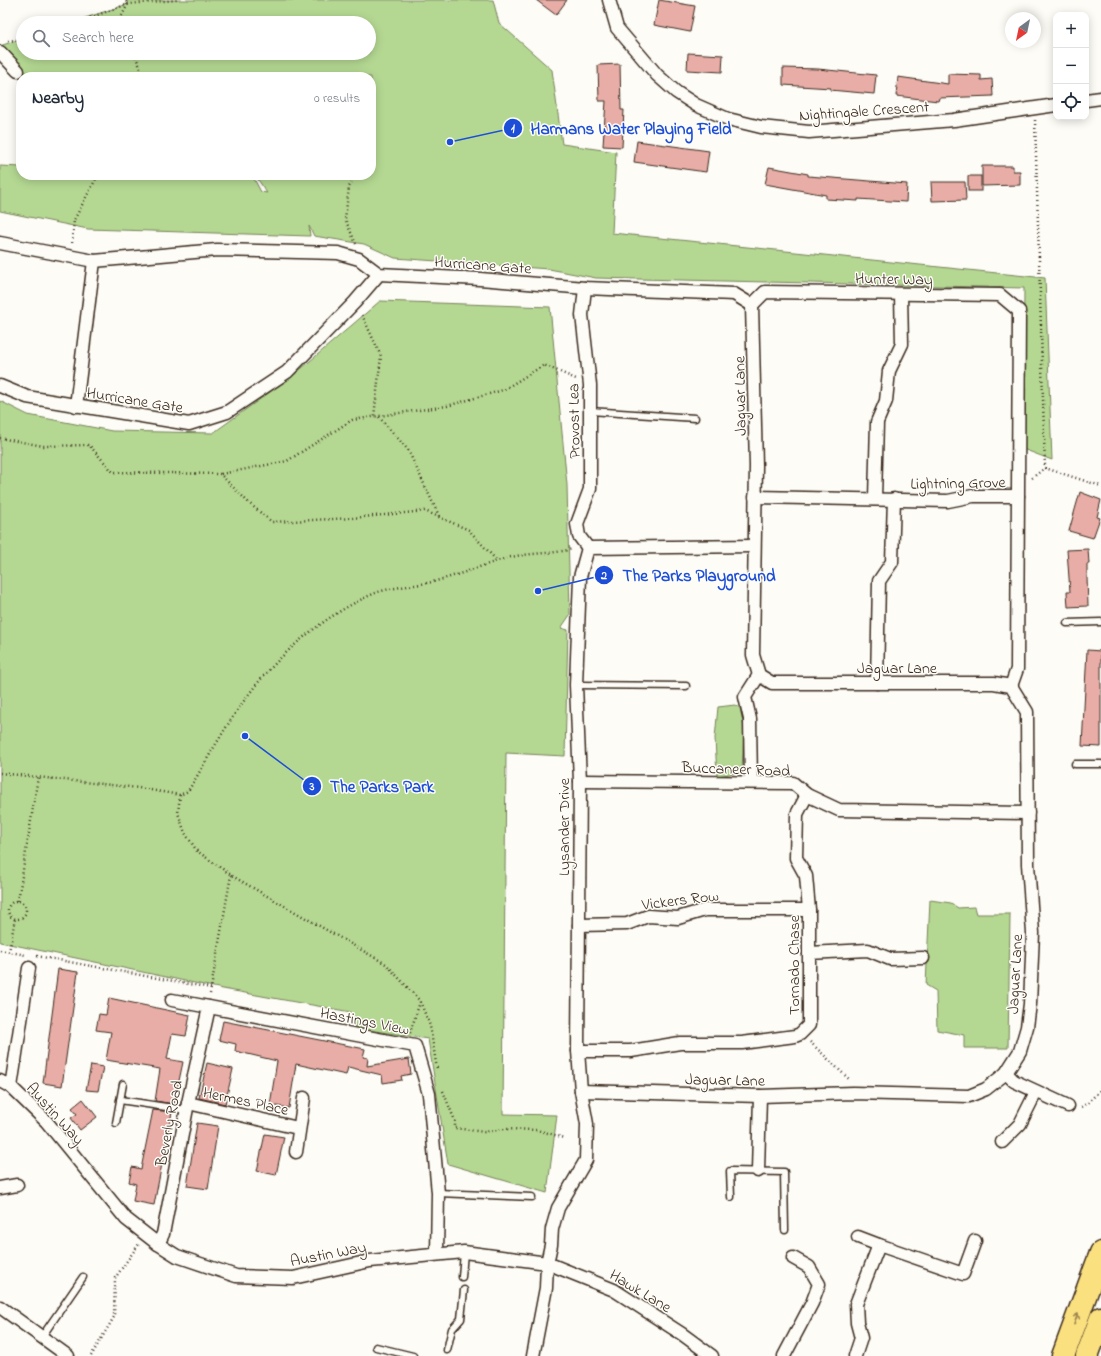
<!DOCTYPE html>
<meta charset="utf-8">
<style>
body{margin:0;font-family:"Indie Flower",sans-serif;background:#f6f6f7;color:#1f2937}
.controls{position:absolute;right:12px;top:12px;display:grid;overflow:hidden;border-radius:8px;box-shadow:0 2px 10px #0003}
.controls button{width:36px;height:36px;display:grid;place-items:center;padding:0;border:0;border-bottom:1px solid #e0e1e3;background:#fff;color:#1f2937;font:20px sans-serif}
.compass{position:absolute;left:1005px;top:12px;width:36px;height:36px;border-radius:50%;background:#fff;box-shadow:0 2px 10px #0003;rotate:213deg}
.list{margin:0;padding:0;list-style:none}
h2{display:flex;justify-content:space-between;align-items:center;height:52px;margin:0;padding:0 16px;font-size:17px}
h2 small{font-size:13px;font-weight:400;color:#747a83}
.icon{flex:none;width:22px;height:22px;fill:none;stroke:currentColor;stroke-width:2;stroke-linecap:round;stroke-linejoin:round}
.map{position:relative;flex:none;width:1101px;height:1356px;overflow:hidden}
.search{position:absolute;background:#fff;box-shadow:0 2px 10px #0003;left:16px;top:16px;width:360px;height:44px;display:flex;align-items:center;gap:10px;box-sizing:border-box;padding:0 14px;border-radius:22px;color:#747a83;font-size:15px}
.panel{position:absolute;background:#fff;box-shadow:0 2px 10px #0003;left:16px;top:72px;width:360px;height:108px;border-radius:16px}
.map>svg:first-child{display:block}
.green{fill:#b4d892;stroke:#788158}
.building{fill:#e8ada6;stroke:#3b2a1e}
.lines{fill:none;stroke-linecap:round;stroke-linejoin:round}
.lane-casing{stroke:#3b2a1e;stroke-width:9}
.street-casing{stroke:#3b2a1e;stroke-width:15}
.highway-casing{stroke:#3b2a1e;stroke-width:25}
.path{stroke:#3b2a1e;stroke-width:2.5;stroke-dasharray:1 3;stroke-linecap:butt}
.lane{stroke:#fdfcf7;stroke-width:6}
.street{stroke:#fdfcf7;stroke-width:12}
.highway{stroke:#fbe080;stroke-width:22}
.oneway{stroke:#9b854f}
.labels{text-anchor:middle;stroke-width:3;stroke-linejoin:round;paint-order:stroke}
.street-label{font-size:16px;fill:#3b2a1e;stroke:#fdfcf7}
.leader{fill:none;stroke:#1d4ed8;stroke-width:1.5}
.callout-dot{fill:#1d4ed8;stroke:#fdfcf7;stroke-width:1.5}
.mark-label{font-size:12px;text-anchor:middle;font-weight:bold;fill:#fff}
.callout-label{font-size:17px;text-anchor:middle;font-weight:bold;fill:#1d4ed8;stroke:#fdfcf7;stroke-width:3;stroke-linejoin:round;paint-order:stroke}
</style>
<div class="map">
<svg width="1101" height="1356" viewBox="0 0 1101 1356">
<rect width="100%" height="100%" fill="#fdfcf7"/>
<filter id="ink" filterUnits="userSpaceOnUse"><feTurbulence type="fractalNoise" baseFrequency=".025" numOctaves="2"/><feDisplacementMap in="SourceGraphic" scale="8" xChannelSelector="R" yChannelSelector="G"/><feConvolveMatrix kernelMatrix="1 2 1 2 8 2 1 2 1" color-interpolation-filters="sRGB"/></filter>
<g filter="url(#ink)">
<g class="green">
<polygon points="126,0 493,0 499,23 552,70 562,144 616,152 612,233 1045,278 1052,460 1023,449 1024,288 596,278 549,269 395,258 364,244 314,236 309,226 310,236 88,229 0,211 0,166 21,167 21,175 252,175 261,192 267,193 255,175 371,175 371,77 38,77 18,71 0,52 0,46 23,38 23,53 369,53 369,23 70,23 128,4"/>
<polygon points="380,301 550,307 567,485 570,615 561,628 568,630 565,756 506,753 503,1114 557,1115 547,1193 448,1164 428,1039 355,1028 351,1012 223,989 0,942 0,401 28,415 112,431 213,433 295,374"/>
<polygon points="735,705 740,708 744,727 742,772 717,776 715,738 718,707"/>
<polygon points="930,900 951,903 958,908 974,907 976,914 1010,914 1008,1048 964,1048 964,1035 937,1030 936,991 926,985"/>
</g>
<g class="building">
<polygon points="536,0 567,0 556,15"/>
<polygon points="659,0 695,6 690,32 654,25"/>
<polygon points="688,53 723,55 722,72 687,70"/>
<polygon points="620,64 621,110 624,110 622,147 603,146 606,101 599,101 598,65"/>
<polygon points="783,68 818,69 876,75 874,94 830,90 831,88 783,85"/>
<polygon points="948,74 981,75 981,80 992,79 993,96 939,98 938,101 896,96 898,77 948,84"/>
<polygon points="637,141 709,151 706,172 634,162"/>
<polygon points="982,166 1013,166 1013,171 1020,171 1020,185 982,186"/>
<polygon points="769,167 808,174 808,176 907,184 906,202 858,199 858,201 826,199 826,195 765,184"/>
<rect x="968" y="176" width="13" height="15"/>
<polygon points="931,182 965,182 966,200 932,201"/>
<polygon points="1080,492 1101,500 1097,517 1100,518 1093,538 1069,531"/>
<polygon points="1088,549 1089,564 1087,564 1087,577 1088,606 1068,607 1067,592 1070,592 1067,550"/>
<polygon points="1087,650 1101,651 1101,747 1082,746"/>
<polygon points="58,969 78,972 62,1086 43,1083"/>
<polygon points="109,998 190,1015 186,1036 172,1034 167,1059 183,1062 174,1104 155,1101 160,1069 106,1060 111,1032 96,1030 99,1014 106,1015"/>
<polygon points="223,1021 365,1049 363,1057 368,1058 367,1066 409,1059 411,1074 401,1076 402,1080 383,1083 382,1075 348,1067 346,1075 296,1064 289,1108 270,1105 277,1061 235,1051 236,1044 219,1040"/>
<polygon points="207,1063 233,1069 225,1104 199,1098"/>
<polygon points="91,1065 103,1067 98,1091 86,1090"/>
<polygon points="83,1099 97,1117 80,1130 71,1118 77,1114 72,1108"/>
<polygon points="153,1110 172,1112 154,1205 133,1201 136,1184 129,1182 132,1167 141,1169"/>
<polygon points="197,1123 218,1126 208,1189 187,1186"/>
<polygon points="265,1134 284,1137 276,1175 257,1171"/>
</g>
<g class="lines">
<g class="lane-casing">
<g id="lane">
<polyline points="590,411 695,418"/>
<polyline points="1067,623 1101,622"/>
<polyline points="576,685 686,686"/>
<polyline points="1075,764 1101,764"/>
<polyline points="120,1100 186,1110"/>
<polyline points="116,1123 123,1084"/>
<polyline points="438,1193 532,1197"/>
<polyline points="731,1197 730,1171 784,1172 785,1230"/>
<polyline points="462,1277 464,1252"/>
<polyline points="41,1338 83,1277"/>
<polyline points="376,1347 413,1356"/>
<polyline points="447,1350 452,1329 461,1319 464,1290"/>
</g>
</g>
<g class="street-casing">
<g id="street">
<polyline points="609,0 617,28 657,75 676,92 696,105 728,119 761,127 809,132 954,120 1056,105"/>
<polyline points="0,52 18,71"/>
<polyline points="1086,100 1101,98"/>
<polyline points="0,243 94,261 217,250 338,253 359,259 379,274 480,279 585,288 734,294 752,305"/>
<polyline points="585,288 582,315 590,385 590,489 577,524 579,536 588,548"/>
<polyline points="752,305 765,292 1000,295 1019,311 1017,669 1011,686"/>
<polyline points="0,386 27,397 189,424 227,412 287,372 355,302 379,274"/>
<polyline points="76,406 94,261"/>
<polyline points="755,497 948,501 973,496 1018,496"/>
<polyline points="875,499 877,422 886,401 889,371 902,344 901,294"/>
<polyline points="877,683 879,581 892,562 894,499"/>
<polyline points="580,781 793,783 807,795 839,810 1028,813"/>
<polyline points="751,782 750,719 745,697 759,675"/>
<polyline points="579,925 627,924 648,916 678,918 705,910 809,910"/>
<polyline points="809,953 868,950 890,959 923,958"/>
<polyline points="172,1000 415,1046 429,1094 438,1193 437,1254"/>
<polyline points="578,1051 631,1051 680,1043 742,1043 795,1036 800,1034 809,1025 809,910 806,876 796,858 797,814 807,795"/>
<polyline points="1006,1073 1014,1081 1068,1106"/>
<polyline points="0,1081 11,1087 46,1121 126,1219 158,1244 177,1256 236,1276 293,1278 370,1261 464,1252 547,1263 614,1290 682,1334 712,1356"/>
<polyline points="11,1087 29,968"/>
<polyline points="581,1091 760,1096 853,1093 969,1096 986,1089 1006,1073 1020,1051 1027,1027 1030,1004 1033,933 1028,864 1027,712 1011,686 994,683 772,683 759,675 753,655 756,466 752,305"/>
<polyline points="188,1103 298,1128"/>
<polyline points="1002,1142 1020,1124 1036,1092"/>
<polyline points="296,1152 304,1098"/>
<polyline points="758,1171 760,1096"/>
<polyline points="0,1188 17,1185"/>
<polyline points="858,1237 879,1245"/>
<polyline points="158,1244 163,1234 188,1103 209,1007"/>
<polyline points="0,1307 68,1356"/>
<polyline points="533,1356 546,1288 547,1263 551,1245 552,1229 558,1208 586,1160 587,1124 581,1091 578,1051 580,781 576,685 580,577 588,548 754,546"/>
<polyline points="784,1356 812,1303 819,1284 809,1267 793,1258"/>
<polyline points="855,1356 861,1338 857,1323 856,1304 879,1245 963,1274 975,1241"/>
</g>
</g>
<g class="highway-casing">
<g id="highway">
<polyline points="1063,1356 1101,1253"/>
<polyline points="1087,1356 1101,1318"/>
</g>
</g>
<g class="path">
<polyline points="75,23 128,4 177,0"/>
<polyline points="120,23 119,21 128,4 125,0"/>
<polyline points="8,41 23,39"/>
<polyline points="134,53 141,69 139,77"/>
<polyline points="1035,120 1045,468 1101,486"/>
<polyline points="355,175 349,187 345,219 356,244"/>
<polyline points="72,243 74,220 98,175 111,178 114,175"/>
<polyline points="362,315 381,356 374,417"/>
<polyline points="379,417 408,450 440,518"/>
<polyline points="0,438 43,446 89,445 113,472 220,474 250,504 272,522 353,518 425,511 469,530 497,561"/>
<polyline points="221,474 287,461 352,420 447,406 503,390 544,365 576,379"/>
<polyline points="1032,478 1045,468"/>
<path d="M0,773l139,15 41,7 8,-4c20,-32 38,-67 61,-97 32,-42 76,-79 124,-100 16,-7 41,-8 59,-12 25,-6 48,-16 72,-23 21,-7 46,-4 68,-10"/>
<polyline points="180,795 178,813 185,833 197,851 234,877 386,964 420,1001 430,1026 437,1069"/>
<polyline points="18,901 38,777"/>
<circle cx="17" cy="910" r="9"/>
<polyline points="0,950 26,955"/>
<polyline points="9,952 15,919"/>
<polyline points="37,956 211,988"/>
<polyline points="210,994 231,875"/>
<polyline points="410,1033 420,1002"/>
<polyline points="810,1042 850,1080"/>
<polyline points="443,1091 455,1121 455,1128 484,1132 505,1129 537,1130 565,1138"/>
<polyline points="1081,1107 1088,1103 1101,1089"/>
<polyline points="91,1356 114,1317 115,1278 139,1244"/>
</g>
<use href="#lane" class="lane"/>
<use href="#street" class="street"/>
<use href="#highway" class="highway"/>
</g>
<defs><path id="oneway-shaft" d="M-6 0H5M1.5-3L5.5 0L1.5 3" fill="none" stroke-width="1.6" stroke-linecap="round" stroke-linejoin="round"/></defs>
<use class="oneway" href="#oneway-shaft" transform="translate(1076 1319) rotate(-70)"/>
</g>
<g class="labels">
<g class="street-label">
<text transform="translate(864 110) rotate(-4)" y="6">Nightingale Crescent</text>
<text transform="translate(483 264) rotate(4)" y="6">Hurricane Gate</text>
<text transform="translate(894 278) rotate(1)" y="6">Hunter Way</text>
<text transform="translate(739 396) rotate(-91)" y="6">Jaguar Lane</text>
<text transform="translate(135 399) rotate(9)" y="6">Hurricane Gate</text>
<text transform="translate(573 421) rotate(-91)" y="6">Provost Lea</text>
<text transform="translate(958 482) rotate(-1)" y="6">Lightning Grove</text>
<text x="897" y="673">Jaguar Lane</text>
<text transform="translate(736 768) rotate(2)" y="6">Buccaneer Road</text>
<text transform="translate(563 827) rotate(-90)" y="6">Lysander Drive</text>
<text transform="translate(680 899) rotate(-7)" y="6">Vickers Row</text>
<text transform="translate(793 965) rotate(-90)" y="6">Tornado Chase</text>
<text transform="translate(1014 974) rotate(-87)" y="6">Jaguar Lane</text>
<text transform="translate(365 1020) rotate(11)" y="6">Hastings View</text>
<text transform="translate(725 1079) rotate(1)" y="6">Jaguar Lane</text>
<text transform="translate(246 1100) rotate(12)" y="6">Hermes Place</text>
<text transform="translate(56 1113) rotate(48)" y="6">Austin Way</text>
<text transform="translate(168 1123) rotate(-79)" y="6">Beverly Road</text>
<text transform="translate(328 1253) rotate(-11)" y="6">Austin Way</text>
<text transform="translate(641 1290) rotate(31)" y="6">Hawk Lane</text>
</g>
</g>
<path class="leader" d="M450 142L513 128M538 591L604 575M245 736L312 786"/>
<g class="callout-dot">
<circle cx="450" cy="142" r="4"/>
<circle cx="538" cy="591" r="4"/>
<circle cx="245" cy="736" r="4"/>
<circle cx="513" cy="128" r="10"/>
<circle cx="604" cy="575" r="10"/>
<circle cx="312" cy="786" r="10"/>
</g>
<g class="mark-label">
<text x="513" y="132">1</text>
<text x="604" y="579">2</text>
<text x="312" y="790">3</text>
</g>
<g class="callout-label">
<text x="631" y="134">Harmans Water Playing Field</text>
<text x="699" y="581">The Parks Playground</text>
<text x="382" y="792">The Parks Park</text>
</g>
</svg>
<div class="controls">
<button>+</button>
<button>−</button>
<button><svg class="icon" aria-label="locate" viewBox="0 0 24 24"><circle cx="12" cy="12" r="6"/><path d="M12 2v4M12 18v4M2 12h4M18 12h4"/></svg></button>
</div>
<svg class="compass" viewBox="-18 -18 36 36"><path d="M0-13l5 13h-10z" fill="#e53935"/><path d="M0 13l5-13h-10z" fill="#747a83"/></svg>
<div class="search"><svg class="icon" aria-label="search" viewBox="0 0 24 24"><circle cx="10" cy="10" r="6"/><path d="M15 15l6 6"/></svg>Search here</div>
<section class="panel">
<h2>Nearby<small>0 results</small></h2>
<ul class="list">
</ul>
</section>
</div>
